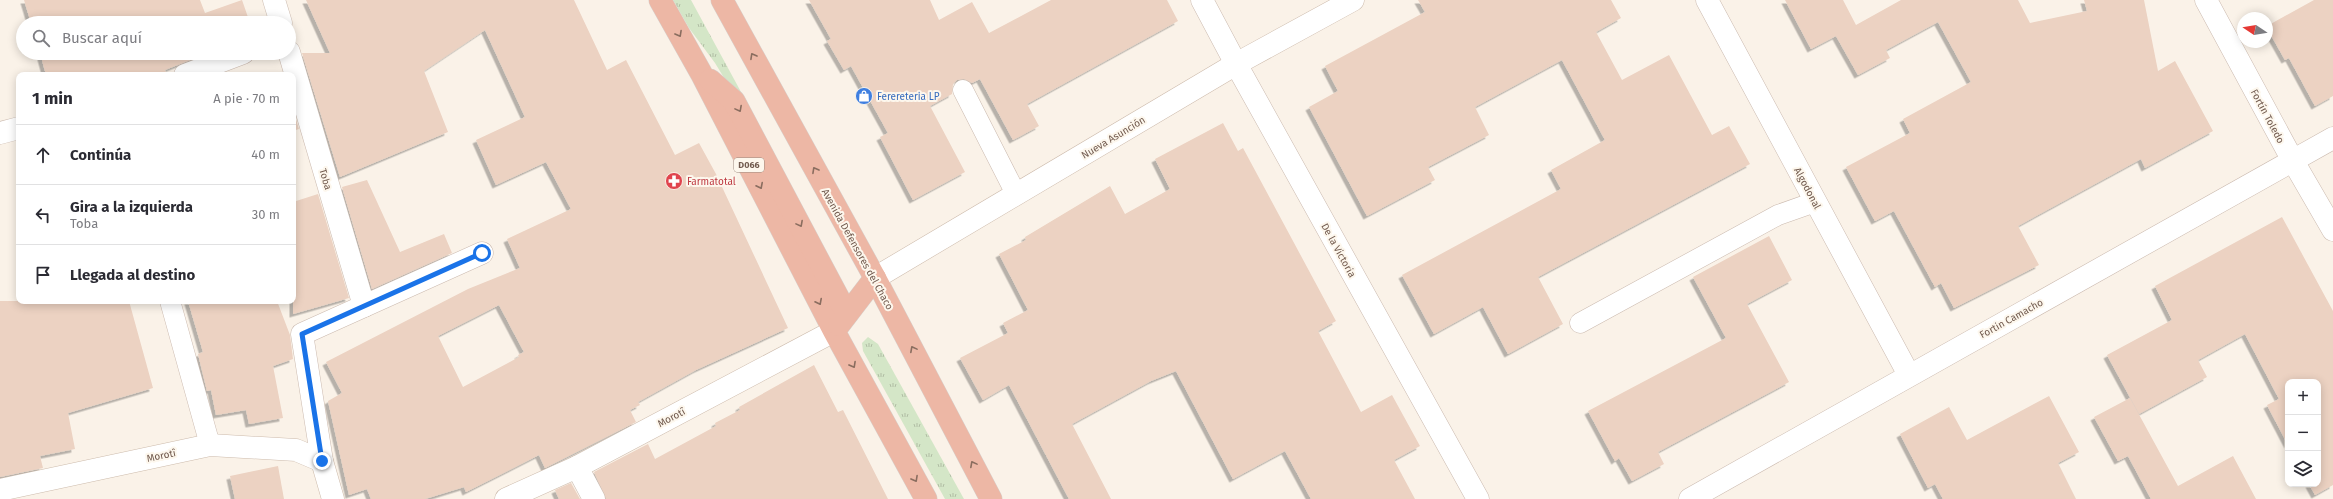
<!DOCTYPE html>
<html lang="es">
<meta charset="utf-8">
<style>
body{margin:0;font-family:"Fira Sans",sans-serif;background:#f2f2f3;color:#2b2b33}
.controls{position:absolute;right:12px;bottom:12px;display:grid;overflow:hidden;border-radius:8px;box-shadow:0 2px 10px #0003}
.controls button{width:36px;height:36px;display:grid;place-items:center;padding:0;border:0;border-bottom:1px solid #e1e1e2;background:#fff;color:#2b2b33;font:20px sans-serif}
.compass{position:absolute;left:2237px;top:12px;width:36px;height:36px;border-radius:50%;background:#fff;box-shadow:0 2px 10px #0003;rotate:282deg}
.stop{position:absolute;width:12px;height:12px;margin:-9px;border:3px solid #1a73e8;border-radius:50%;background:#fff}
.stop.end{background:#1a73e8;border-color:#fff;box-shadow:0 1px 4px #0008}
.list{margin:0;padding:0;list-style:none}
h2{display:flex;justify-content:space-between;align-items:center;height:52px;margin:0;padding:0 16px;font-size:17px}
h2 small{font-size:13px;font-weight:400;color:#7c7c81}
.list li{display:grid;grid-template-columns:26px 1fr auto;gap:12px;align-items:center;box-sizing:border-box;height:60px;padding:0 16px;border-top:1px solid #e1e1e2}
.list b{display:block;font-size:15px;white-space:nowrap}
.list p{margin:0;font-size:13px;white-space:nowrap;color:#7c7c81}
.list em{font-size:13px;font-style:normal;color:#7c7c81}
.icon{flex:none;width:22px;height:22px;fill:none;stroke:currentColor;stroke-width:2;stroke-linecap:round;stroke-linejoin:round}
.map{position:relative;flex:none;width:2333px;height:499px;overflow:hidden}
.search{position:absolute;background:#fff;box-shadow:0 2px 10px #0003;left:16px;top:16px;width:280px;height:44px;display:flex;align-items:center;gap:10px;box-sizing:border-box;padding:0 14px;border-radius:22px;color:#7c7c81;font-size:15px}
.panel{position:absolute;background:#fff;box-shadow:0 2px 10px #0003;left:16px;top:72px;width:280px;height:232px;border-radius:8px}
.map>svg:first-child{display:block}
.grass{fill:url(#grass-tufts)}
.building{fill:#ecd2c2;fill-rule:evenodd;filter:url(#shadow)}
.lines{fill:none;stroke-linecap:round;stroke-linejoin:round}
.lane-casing{stroke:#cbbaaf;stroke-width:21}
.street-casing{stroke:#cbbaaf;stroke-width:23}
.secondary-casing{stroke:#cdbbac;stroke-width:23}
.highway-casing{stroke:#d7d1cd;stroke-width:23}
.lane{stroke:#fff;stroke-width:20}
.street{stroke:#fff;stroke-width:22}
.secondary{stroke:#fff;stroke-width:22}
.highway{stroke:#edb7a5;stroke-width:22}
.oneway{stroke:#8a6d5f}
.route{stroke:#1a73e8;stroke-width:5}
.labels{text-anchor:middle;stroke-width:4;stroke-linejoin:round;paint-order:stroke}
.shield{fill:#fdf7ed;stroke:#9b897e;stroke-width:1}
.shield-label{font-size:9px;font-weight:bold;fill:#715a4e}
.shop-label{font-size:10px;fill:#366cbe;stroke:#fdf7ed;text-anchor:start}
.street-label{font-size:10px;fill:#715a4e;stroke:#fdf7ed}
.health-label{font-size:10px;fill:#be3a42;stroke:#fdf7ed;text-anchor:start}
</style>
<div class="map">
<svg width="2333" height="499" viewBox="0 0 2333 499">
<defs>
<pattern id="grass-tufts" width="24" height="20" patternUnits="userSpaceOnUse"><rect width="24" height="20" fill="#d4e6c7"/><path d="M3 7l-1-3M5 7V3M7 7l1-3M15 17l-1-3M17 17v-4M19 17l1-3" fill="none" stroke="#b0bda4"/></pattern>
<filter id="shadow"><feDropShadow dx="-3.5" dy="3.5" stdDeviation="0" flood-color="#0004"/></filter>
</defs>
<rect width="100%" height="100%" fill="#faf2e8"/>
<g class="grass">
<polygon points="673,0 691,0 753,114 748,117 715,63 689,28"/>
<polygon points="868,337 878,344 964,499 945,499 863,351 862,343"/>
</g>
<g class="building">
<polygon points="24,0 200,0 205,13 242,0 250,23 31,23"/>
<path d="M306,0h268l33,70 19,-10 49,95 24,-12 17,31 72,154 -92,42 -58,32 2,3 -10,5 6,12 -91,46 -6,-13 -73,37 -2,-5 -39,12h-54l-4,-10 -18,6 -21,-94 14,-8 -16,-31 142,-73 52,-21 -13,-29 64,-30 -25,-47 -50,23 -20,-45 49,-23 -40,-87 -61,41 24,61 -108,45 -38,-124h28zM499,305l25,47 -6,3 1,2 -56,30 -25,-51z"/>
<polygon points="809,0 930,0 939,20 972,2 989,33 1051,0 1167,0 1178,21 1027,104 1039,126 1013,140 980,79 972,83 964,79 957,80 953,84 952,94 930,106 965,172 913,200 880,137 888,133 851,66 844,70 827,41 831,39"/>
<polygon points="1418,0 1611,0 1621,18 1596,32 1622,80 1669,55 1712,135 1729,126 1750,164 1538,277 1563,324 1508,354 1483,307 1434,334 1402,275 1561,189 1551,170 1605,140 1562,60 1475,107 1489,135 1428,167 1435,180 1367,216 1309,107 1338,91 1325,66 1425,12"/>
<polygon points="1785,0 1843,0 1856,25 1901,0 2018,0 2030,23 2087,11 2084,0 2144,0 2158,71 2175,61 2213,131 2145,168 2141,159 2018,226 2039,265 1954,308 1941,283 1935,287 1894,211 1875,221 1846,167 1910,133 1903,119 1971,82 1938,22 1886,50 1890,58 1858,75 1836,36 1811,49"/>
<polygon points="2314,0 2333,0 2333,96 2315,106 2289,58 2285,60 2267,28 2267,26"/>
<polygon points="40,53 208,53 165,70 167,75 46,75"/>
<polygon points="293,110 299,129 293,131"/>
<polygon points="1223,123 1238,151 1243,148 1336,321 1318,331 1361,412 1392,395 1420,446 1394,460 1415,499 1311,499 1285,451 1233,479 1176,371 1151,381 1072,424 1111,499 1069,499 1009,385 983,400 960,358 1008,333 1003,323 1028,310 999,254 1026,240 1025,237 1110,186 1125,214 1170,189 1155,159"/>
<polygon points="367,180 400,252 444,234 452,253 372,289 342,187"/>
<polygon points="318,194 349,298 293,314 293,202"/>
<polygon points="2282,217 2333,311 2333,485 2315,495 2309,484 2318,484 2318,382 2288,382 2288,445 2267,405 2279,399 2245,334 2198,360 2207,377 2139,414 2107,355 2172,320 2155,286"/>
<polygon points="1769,236 1792,280 1747,304 1789,382 1658,452 1664,464 1632,481 1619,458 1615,461 1588,411 1726,338 1693,277"/>
<polygon points="0,301 129,301 153,388 68,413 75,449 40,456 43,468 0,477"/>
<polygon points="188,301 277,301 290,335 293,359 273,366 283,418 249,424 246,410 216,415 211,390 207,391 198,354 203,352"/>
<polygon points="814,365 838,412 843,410 888,499 606,499 594,472 648,444 655,459 716,426 715,423 740,410 739,407"/>
<polygon points="2049,396 2079,452 2058,463 2076,499 1943,499 1935,484 1928,488 1900,434 1949,407 1967,440"/>
<polygon points="2130,398 2178,486 2233,456 2256,499 2151,499 2128,456 2118,461 2094,417"/>
<polygon points="278,466 284,499 235,499 230,476"/>
<polygon points="571,483 580,499 559,499 555,490"/>
</g>
<g class="lines">
<g class="lane-casing">
<g id="lane">
<polyline points="963,90 1016,194"/>
<polyline points="170,301 210,445"/>
<polyline points="1580,323 1778,215 1815,202"/>
</g>
</g>
<g class="street-casing">
<g id="street">
<polyline points="274,0 281,23"/>
<polyline points="1202,0 1236,64 1478,499"/>
<polyline points="1707,0 1909,375"/>
<polyline points="2206,0 2293,161 2333,230"/>
<polyline points="289,52 364,306"/>
<polyline points="185,75 243,53"/>
<polyline points="0,133 19,128"/>
<polyline points="322,461 302,334 482,253"/>
<polyline points="577,467 594,499"/>
<polyline points="1690,499 2333,138"/>
</g>
</g>
<g class="secondary-casing">
<g id="secondary">
<polyline points="875,278 1236,64 1353,0"/>
<polyline points="0,490 210,445 296,450 322,461 333,499"/>
<polyline points="506,499 577,467 834,331"/>
</g>
</g>
<g class="highway-casing">
<g id="highway">
<polyline points="660,0 701,73 834,331 926,499"/>
<polyline points="722,0 875,278 991,499"/>
<polyline points="710,80 734,101 847,314"/>
<polyline points="839,325 875,278"/>
</g>
</g>
<use href="#lane" class="lane"/>
<use href="#street" class="street"/>
<use href="#secondary" class="secondary"/>
<use href="#highway" class="highway"/>
</g>
<defs><path id="oneway-chevron" d="M-2-3.5L2.5 0L-2 3.5" fill="none" stroke-width="1.6" stroke-linecap="round" stroke-linejoin="round"/></defs>
<g class="oneway">
<use href="#oneway-chevron" transform="translate(679 34) rotate(61)"/>
<use href="#oneway-chevron" transform="translate(753 56) rotate(-119)"/>
<use href="#oneway-chevron" transform="translate(739 109) rotate(62)"/>
<use href="#oneway-chevron" transform="translate(815 170) rotate(-119)"/>
<use href="#oneway-chevron" transform="translate(760 186) rotate(63)"/>
<use href="#oneway-chevron" transform="translate(800 224) rotate(62)"/>
<use href="#oneway-chevron" transform="translate(819 302) rotate(63)"/>
<use href="#oneway-chevron" transform="translate(913 349) rotate(-118)"/>
<use href="#oneway-chevron" transform="translate(853 365) rotate(61)"/>
<use href="#oneway-chevron" transform="translate(973 464) rotate(-118)"/>
<use href="#oneway-chevron" transform="translate(915 479) rotate(61)"/>
</g>
<g class="lines">
<polyline class="route" points="322,461 302,334 482,253"/>
</g>
<defs>
<g id="shop-disc" transform="scale(0.9)"><circle r="9.5" fill="#3f7fe0" stroke="#fdf7ed"/><path d="M-5-2.5h2.3a2.7 3.5 0 0 1 5.4 0H5L5.5 6h-11ZM-1.5-2.5h3a1.5 2.3 0 0 0-3 0Z" fill="#fff"/></g>
<g id="pharmacy-disc" transform="scale(0.9)"><circle r="9.5" fill="#e0444e" stroke="#fdf7ed"/><path d="M-2-6h4v4h4v4h-4v4h-4v-4h-4v-4h4Z" fill="#fff"/></g>
</defs>
<g fill-rule="evenodd">
<use href="#shop-disc" x="864" y="96"/>
<use href="#pharmacy-disc" x="674" y="181"/>
</g>
<g class="labels">
<rect class="shield" x="734" y="158" width="30" height="14" rx="3"/>
<g class="shield-label">
<text x="749" y="168">D066</text>
</g>
<g class="shop-label">
<text x="877" y="100">Ferereteria LP</text>
</g>
<g class="street-label">
<text transform="translate(2268 116) rotate(62)" y="4">Fortín Toledo</text>
<text transform="translate(1113 137) rotate(-31)" y="4">Nueva Asunción</text>
<text transform="translate(326 179) rotate(74)" y="4">Toba</text>
<text transform="translate(1808 188) rotate(62)" y="4">Algodonal</text>
<text transform="translate(858 249) rotate(61)" y="4">Avenida Defensores del Chaco</text>
<text transform="translate(1339 250) rotate(61)" y="4">De la Victoria</text>
<text transform="translate(2011 318) rotate(-29)" y="4">Fortin Camacho</text>
<text transform="translate(671 417) rotate(-28)" y="4">Morotî</text>
<text transform="translate(161 455) rotate(-12)" y="4">Morotî</text>
</g>
<g class="health-label">
<text x="687" y="185">Farmatotal</text>
</g>
</g>
</svg>
<div class="controls">
<button>+</button>
<button>−</button>
<button><svg class="icon" aria-label="layers" viewBox="0 0 24 24"><path d="M12 4l9 5-9 5-9-5zM3 14l9 5 9-5"/></svg></button>
</div>
<svg class="compass" viewBox="-18 -18 36 36"><path d="M0-13l5 13h-10z" fill="#e53935"/><path d="M0 13l5-13h-10z" fill="#7c7c81"/></svg>
<div class="stop" style="left:482px;top:253px"></div>
<div class="stop end" style="left:322px;top:461px"></div>
<div class="search"><svg class="icon" aria-label="search" viewBox="0 0 24 24"><circle cx="10" cy="10" r="6"/><path d="M15 15l6 6"/></svg>Buscar aquí</div>
<section class="panel">
<h2>1 min<small>A pie · 70 m</small></h2>
<ul class="list">
<li><svg class="icon" aria-label="ahead" viewBox="0 0 24 24"><path d="M12 20V5M6 11l6-6 6 6"/></svg><div><b>Continúa</b></div><em>40 m</em></li>
<li><svg class="icon" aria-label="left" viewBox="0 0 24 24"><path d="M17 20v-9H6M10 6l-5 5 5 5"/></svg><div><b>Gira a la izquierda</b><p>Toba</p></div><em>30 m</em></li>
<li><svg class="icon" aria-label="arrive" viewBox="0 0 24 24"><path d="M6 21V4h12l-3 4 3 4H6"/></svg><div><b>Llegada al destino</b></div></li>
</ul>
</section>
</div>
